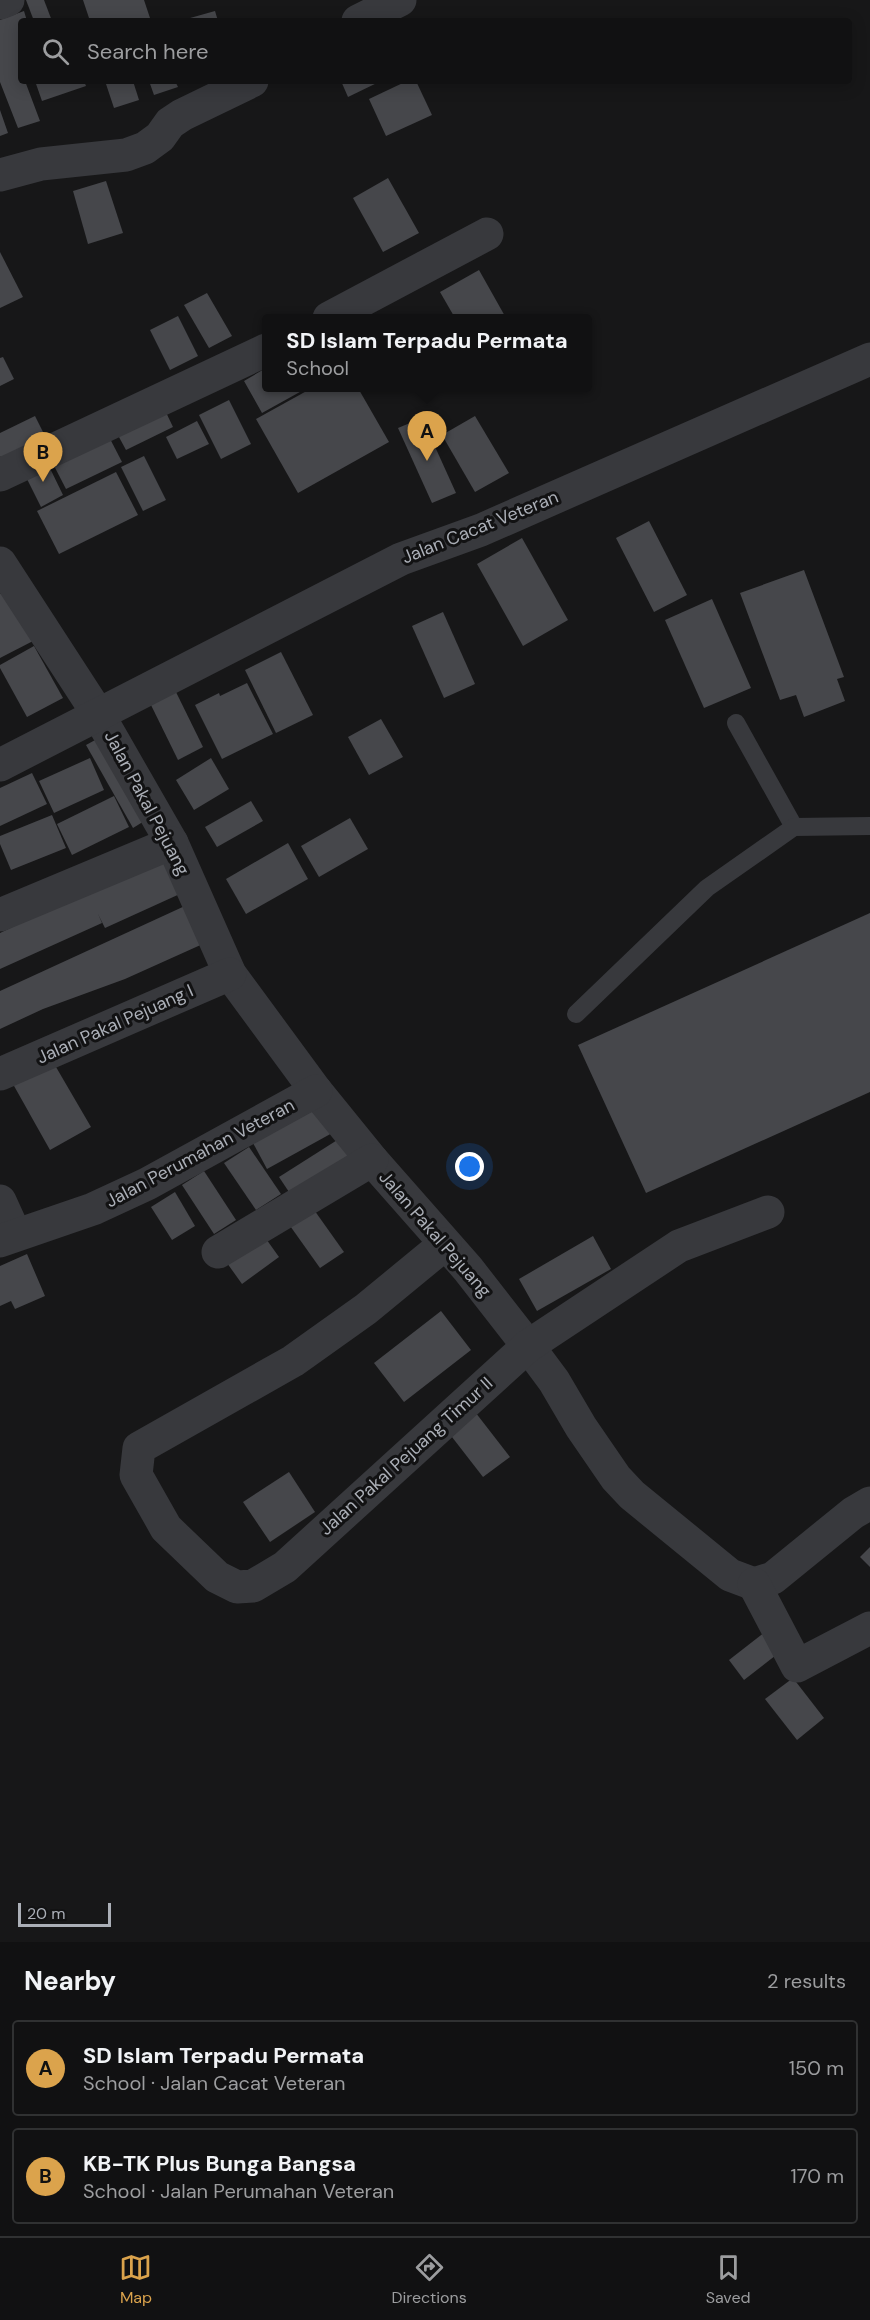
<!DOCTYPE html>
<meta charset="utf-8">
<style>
body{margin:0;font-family:"DM Sans",sans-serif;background:#1e1f20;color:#f1f3f6}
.scale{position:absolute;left:18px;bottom:15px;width:93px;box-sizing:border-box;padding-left:6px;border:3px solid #abafb7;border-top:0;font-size:16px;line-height:21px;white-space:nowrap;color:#abafb7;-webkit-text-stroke:4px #121213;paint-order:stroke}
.you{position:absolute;left:470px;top:1167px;width:21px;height:21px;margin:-15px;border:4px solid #fff;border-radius:50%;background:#1a73e8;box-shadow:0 0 0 9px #1a73e833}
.badge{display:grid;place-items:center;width:39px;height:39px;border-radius:50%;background:#dba34c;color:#111;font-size:20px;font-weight:700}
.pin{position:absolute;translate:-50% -50px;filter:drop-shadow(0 2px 3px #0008)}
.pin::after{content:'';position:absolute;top:32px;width:21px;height:18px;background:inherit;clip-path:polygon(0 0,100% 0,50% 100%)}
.popup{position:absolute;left:262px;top:314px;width:330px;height:78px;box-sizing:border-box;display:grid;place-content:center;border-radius:6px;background:#111112;filter:drop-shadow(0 2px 4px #0005);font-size:20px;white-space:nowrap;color:#9c9d9f}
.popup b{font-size:22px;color:#f1f3f6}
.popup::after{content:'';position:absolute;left:50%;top:100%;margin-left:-12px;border:12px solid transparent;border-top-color:#111112}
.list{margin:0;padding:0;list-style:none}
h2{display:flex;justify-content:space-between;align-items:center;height:78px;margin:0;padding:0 24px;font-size:26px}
h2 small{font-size:20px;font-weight:400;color:#9c9d9f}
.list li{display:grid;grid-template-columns:39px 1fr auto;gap:18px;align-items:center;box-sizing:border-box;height:96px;margin:0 12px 12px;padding:0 12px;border:2px solid #303132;border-radius:6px}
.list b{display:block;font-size:22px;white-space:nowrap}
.list p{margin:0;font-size:20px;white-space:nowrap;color:#9c9d9f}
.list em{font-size:20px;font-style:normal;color:#9c9d9f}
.icon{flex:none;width:33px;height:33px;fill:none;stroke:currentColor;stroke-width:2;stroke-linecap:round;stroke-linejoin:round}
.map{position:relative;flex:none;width:870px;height:1942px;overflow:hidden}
.search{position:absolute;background:#111112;box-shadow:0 3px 15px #0003;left:18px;right:18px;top:18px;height:66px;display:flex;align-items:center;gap:15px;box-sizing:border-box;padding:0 21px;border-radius:6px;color:#9c9d9f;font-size:22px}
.sheet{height:294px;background:#111112}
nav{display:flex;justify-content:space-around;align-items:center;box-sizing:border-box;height:84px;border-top:2px solid #303132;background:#111112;font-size:16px;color:#9c9d9f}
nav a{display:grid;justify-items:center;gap:3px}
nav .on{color:#dba34c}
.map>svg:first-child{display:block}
.building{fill:#46474b}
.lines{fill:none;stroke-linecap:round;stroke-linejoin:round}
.lane{stroke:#38393d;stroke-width:18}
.street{stroke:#38393d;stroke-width:33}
.labels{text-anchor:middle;stroke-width:6;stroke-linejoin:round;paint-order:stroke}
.street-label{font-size:18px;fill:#abafb7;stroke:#121213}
</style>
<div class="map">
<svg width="870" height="1942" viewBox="0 0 870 1942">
<rect width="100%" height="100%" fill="#171718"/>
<g class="building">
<polygon points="26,0 44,0 52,21 34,21"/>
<polygon points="83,0 144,0 151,21 90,21"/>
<polygon points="24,11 27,21 21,21 21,81 25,81 40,121 18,128 0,82 0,20"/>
<polygon points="215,11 218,21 183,21 183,20"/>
<polygon points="35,81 84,81 86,86 42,101"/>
<polygon points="105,81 133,81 139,100 114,108"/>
<polygon points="149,81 175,81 178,87 154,95"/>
<polygon points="341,81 381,81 348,97"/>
<polygon points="407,81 416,81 432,115 386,136 369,99"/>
<polygon points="0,110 8,133 0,136"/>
<polygon points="388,178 419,233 383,252 353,198"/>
<polygon points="106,181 123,233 88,244 73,191"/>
<polygon points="0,252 23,297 0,308"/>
<polygon points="479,270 506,318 455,318 440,292"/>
<polygon points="207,293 232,336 209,348 184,305"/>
<polygon points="178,316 198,356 170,370 150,330"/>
<polygon points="3,357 14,379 0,386 0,358"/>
<polygon points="266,368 266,388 307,388 262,413 244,381"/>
<polygon points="312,388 358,388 389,442 298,493 256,419"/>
<polygon points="229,400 251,444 221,459 199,415"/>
<polygon points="161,402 173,427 126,450 113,426"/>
<polygon points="35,416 47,440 3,462 0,456 0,433"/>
<polygon points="475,416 509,473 475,492 442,435"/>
<polygon points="422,418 456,493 432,503 398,428"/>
<polygon points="197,421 209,444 177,459 166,437"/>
<polygon points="106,431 122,462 66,489 50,458"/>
<polygon points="144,456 166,500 143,511 121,467"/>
<polygon points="45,458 63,495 41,507 22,469"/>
<polygon points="116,472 138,515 59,554 37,511"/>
<polygon points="649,521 687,595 654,612 616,538"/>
<polygon points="522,538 568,620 523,646 477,564"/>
<polygon points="804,570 844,677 837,679 845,701 804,717 796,695 780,700 740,593"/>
<polygon points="6,591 33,641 0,658 0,594"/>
<polygon points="712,599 751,688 704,708 665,620"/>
<polygon points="443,612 475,684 444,698 412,626"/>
<polygon points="34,646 63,698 27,717 0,668 0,665"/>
<polygon points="281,652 313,715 276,733 245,670"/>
<polygon points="247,683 273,734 222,759 195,705 219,693 220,696"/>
<polygon points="175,690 203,747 178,760 150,703"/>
<polygon points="381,719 403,757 369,775 348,737"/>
<polygon points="108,733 154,815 133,828 86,745"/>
<polygon points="90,758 104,790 54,813 39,781"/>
<polygon points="211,758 229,789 194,810 176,780"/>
<polygon points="32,773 47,804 0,826 0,788"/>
<polygon points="114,796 129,827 72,855 57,824"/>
<polygon points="251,801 263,821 217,847 205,827"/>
<polygon points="52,815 66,848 11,870 0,844 0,836"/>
<polygon points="350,818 368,849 319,877 301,846"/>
<polygon points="288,843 308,879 246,914 226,879"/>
<polygon points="164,854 182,893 105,928 98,914 102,923 0,969 0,933"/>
<polygon points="187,905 205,943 125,979 43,1009 0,1029 0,991"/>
<polygon points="870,913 870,1092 646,1193 578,1045"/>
<polygon points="49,1055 91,1127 50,1150 9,1077"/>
<polygon points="320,1107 334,1132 267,1169 253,1143"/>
<polygon points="342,1137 355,1158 293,1198 279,1177"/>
<polygon points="249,1147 281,1194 256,1210 224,1163"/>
<polygon points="204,1171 236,1220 214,1234 182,1185"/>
<polygon points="175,1192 195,1226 172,1240 151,1207"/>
<polygon points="312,1207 344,1252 320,1268 288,1223"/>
<polygon points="264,1236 279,1257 242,1284 227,1263"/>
<polygon points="593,1236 611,1269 537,1311 519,1279"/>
<polygon points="27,1254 45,1296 15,1309 11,1301 0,1306 0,1266"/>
<polygon points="441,1311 471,1350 404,1402 374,1363"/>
<polygon points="472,1408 510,1457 483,1477 445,1428"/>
<polygon points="289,1472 315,1512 270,1542 243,1502"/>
<polygon points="870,1547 870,1567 860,1557"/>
<polygon points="765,1632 780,1652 744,1680 729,1660"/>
<polygon points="793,1678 824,1718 797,1740 765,1699"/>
</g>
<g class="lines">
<g class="lane">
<polyline points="736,723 794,827"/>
<polyline points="576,1014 707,888 794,827 870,826"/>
</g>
<g class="street">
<polyline points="0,3 8,0"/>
<polyline points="358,21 400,0"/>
<polyline points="0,175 41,164 126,155 145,148 160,137 170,123 182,115 252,81"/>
<polyline points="329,318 487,234"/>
<polyline points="0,475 266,350"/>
<polyline points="0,563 98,714 172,843 230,974 316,1091 372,1160 468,1269 528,1346 554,1381 581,1427 616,1478 632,1495 730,1575 754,1584 773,1578 853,1513 870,1503"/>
<polyline points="0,765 401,559 481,530 870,359"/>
<polyline points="0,915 172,843"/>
<polyline points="0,1074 230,974"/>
<polyline points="0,1201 15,1234"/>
<polyline points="0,1241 93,1209 147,1184 316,1091"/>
<polyline points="445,1244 366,1309 293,1361 139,1448 136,1475 166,1528 217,1577 237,1587 253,1586 285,1567 528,1346 679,1246 768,1212"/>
<polyline points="218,1252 372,1160"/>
<polyline points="754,1584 797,1666 870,1628"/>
</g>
</g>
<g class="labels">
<g class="street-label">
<text transform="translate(480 527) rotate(-22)" y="6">Jalan Cacat Veteran</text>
<text transform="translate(147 803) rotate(62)" y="6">Jalan Pakal Pejuang</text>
<text transform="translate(115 1024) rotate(-24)" y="6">Jalan Pakal Pejuang I</text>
<text transform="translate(200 1153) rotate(-28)" y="6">Jalan Perumahan Veteran</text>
<text transform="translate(435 1234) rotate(49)" y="6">Jalan Pakal Pejuang</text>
<text transform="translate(406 1456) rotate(-42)" y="6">Jalan Pakal Pejuang Timur II</text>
</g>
</g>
</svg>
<div class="scale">20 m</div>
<div class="you"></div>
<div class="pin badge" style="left:427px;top:461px">A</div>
<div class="popup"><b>SD Islam Terpadu Permata</b>School</div>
<div class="pin badge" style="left:43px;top:482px">B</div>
<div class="search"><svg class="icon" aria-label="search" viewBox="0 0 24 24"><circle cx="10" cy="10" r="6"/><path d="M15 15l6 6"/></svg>Search here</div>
</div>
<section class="sheet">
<h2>Nearby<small>2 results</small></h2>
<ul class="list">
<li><span class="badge">A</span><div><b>SD Islam Terpadu Permata</b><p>School · Jalan Cacat Veteran</p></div><em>150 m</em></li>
<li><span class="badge">B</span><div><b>KB-TK Plus Bunga Bangsa</b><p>School · Jalan Perumahan Veteran</p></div><em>170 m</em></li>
</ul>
</section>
<nav>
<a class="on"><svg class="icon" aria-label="map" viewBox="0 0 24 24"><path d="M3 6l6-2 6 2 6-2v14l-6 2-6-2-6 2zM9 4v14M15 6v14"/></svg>Map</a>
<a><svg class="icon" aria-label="directions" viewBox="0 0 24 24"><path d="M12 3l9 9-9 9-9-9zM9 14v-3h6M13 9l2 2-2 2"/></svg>Directions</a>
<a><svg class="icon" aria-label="saved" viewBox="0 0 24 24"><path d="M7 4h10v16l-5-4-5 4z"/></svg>Saved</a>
</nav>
